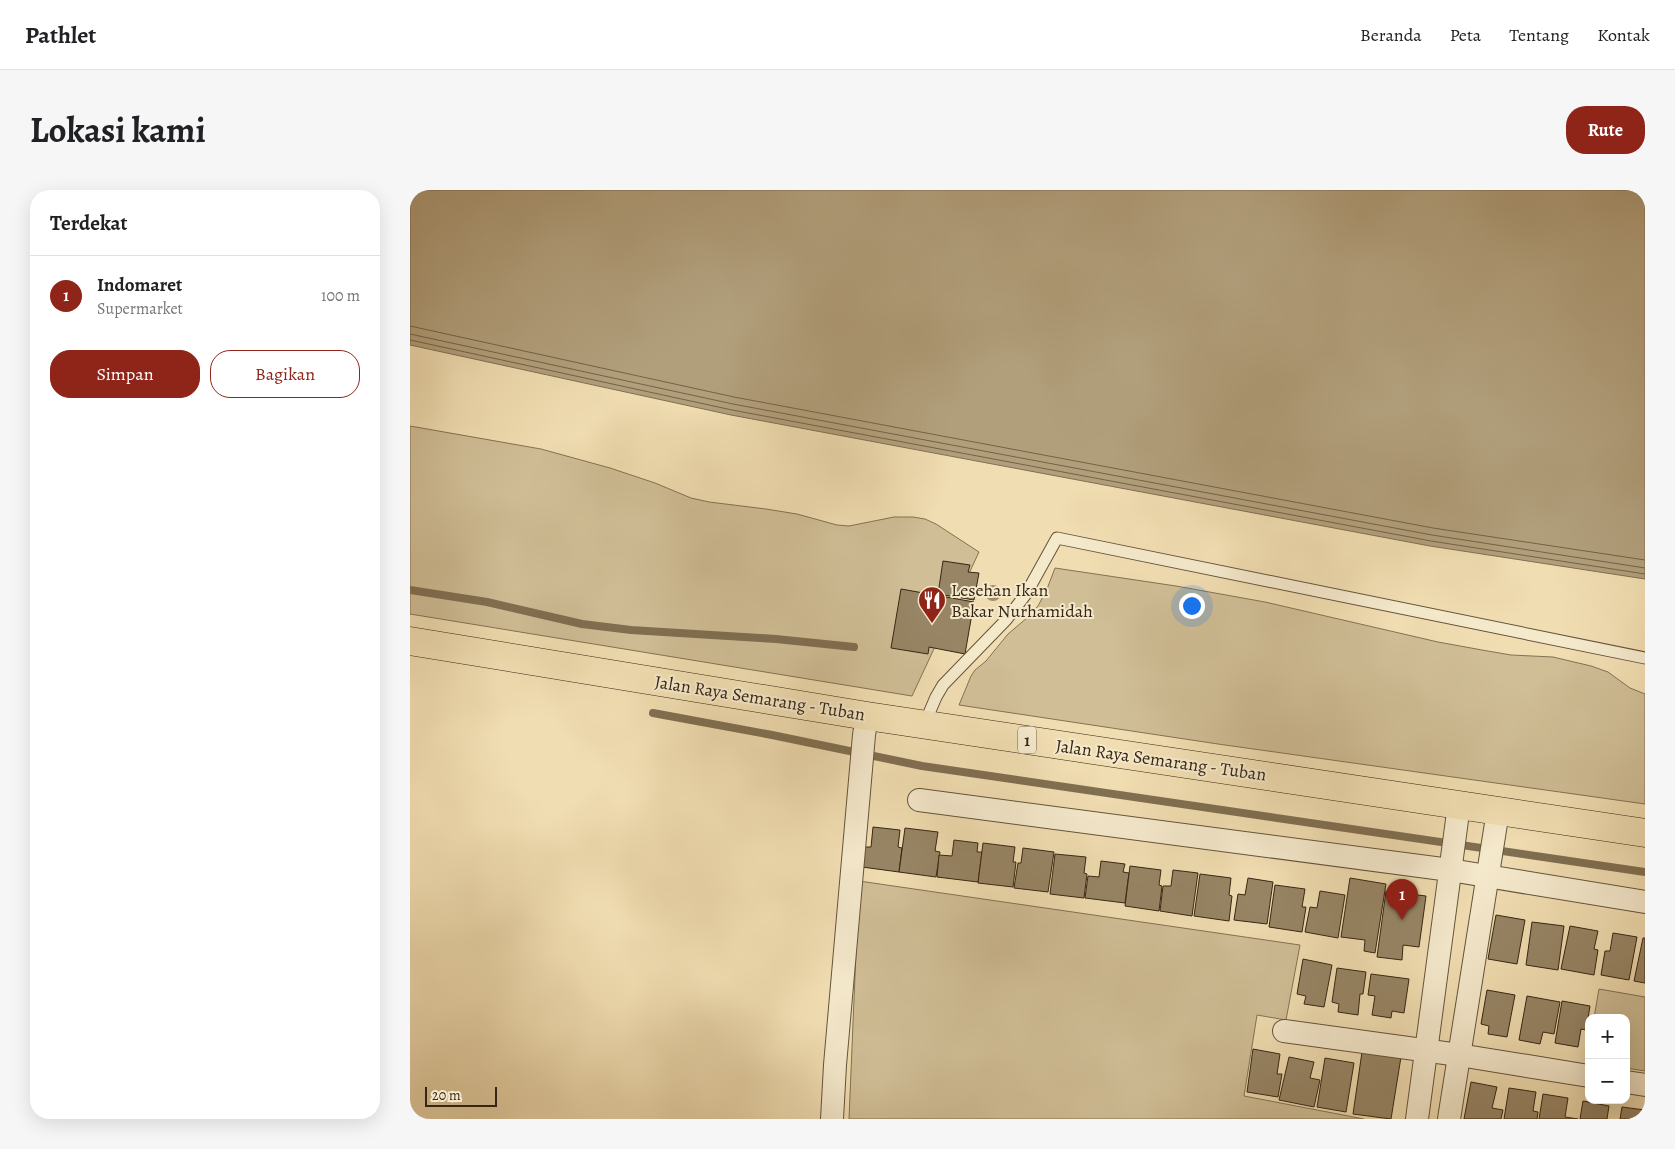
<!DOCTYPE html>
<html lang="id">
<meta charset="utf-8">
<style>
body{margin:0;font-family:Alegreya,serif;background:#f6f6f6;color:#202124}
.controls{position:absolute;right:15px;bottom:15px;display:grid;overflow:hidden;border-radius:10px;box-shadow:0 5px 20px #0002}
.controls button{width:45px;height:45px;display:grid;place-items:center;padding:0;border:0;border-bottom:1px solid #e0e0e0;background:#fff;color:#202124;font:25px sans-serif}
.scale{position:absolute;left:15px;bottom:12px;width:72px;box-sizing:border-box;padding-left:5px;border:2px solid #362613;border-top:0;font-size:14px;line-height:18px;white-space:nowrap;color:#362613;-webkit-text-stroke:4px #f5e9cc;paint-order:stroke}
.you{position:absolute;left:781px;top:415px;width:18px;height:18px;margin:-12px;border:4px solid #fff;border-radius:50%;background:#1a73e8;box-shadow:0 0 0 8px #1a73e833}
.badge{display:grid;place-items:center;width:32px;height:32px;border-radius:50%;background:#8f2418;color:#fff;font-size:16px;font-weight:700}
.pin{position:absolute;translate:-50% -41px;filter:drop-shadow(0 1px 2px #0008)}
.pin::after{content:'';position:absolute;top:26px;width:18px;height:15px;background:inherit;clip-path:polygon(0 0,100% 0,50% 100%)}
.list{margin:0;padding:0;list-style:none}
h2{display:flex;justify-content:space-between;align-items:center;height:65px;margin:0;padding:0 20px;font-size:21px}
h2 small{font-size:16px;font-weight:400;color:#757577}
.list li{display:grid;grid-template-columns:32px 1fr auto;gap:15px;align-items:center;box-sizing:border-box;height:80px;padding:0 20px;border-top:1px solid #e0e0e0}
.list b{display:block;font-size:19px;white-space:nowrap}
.list p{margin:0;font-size:16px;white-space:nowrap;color:#757577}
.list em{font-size:16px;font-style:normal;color:#757577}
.actions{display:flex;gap:10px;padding:15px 20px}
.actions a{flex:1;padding:11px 0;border:1px solid #8f2418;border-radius:20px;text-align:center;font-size:18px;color:#8f2418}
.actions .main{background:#8f2418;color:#fff}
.map{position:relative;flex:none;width:1235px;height:929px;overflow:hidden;border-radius:20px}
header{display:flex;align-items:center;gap:30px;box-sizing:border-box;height:70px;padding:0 25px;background:#fff;border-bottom:1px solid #e0e0e0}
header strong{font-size:24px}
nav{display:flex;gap:28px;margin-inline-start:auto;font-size:18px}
.intro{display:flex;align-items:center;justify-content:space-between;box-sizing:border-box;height:120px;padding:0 30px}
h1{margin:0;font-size:35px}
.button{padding:12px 22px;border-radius:20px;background:#8f2418;color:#fff;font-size:18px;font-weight:700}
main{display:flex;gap:30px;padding:0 30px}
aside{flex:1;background:#fff;border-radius:20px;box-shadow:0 5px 20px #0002}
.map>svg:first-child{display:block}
.green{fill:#d0be96;stroke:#837254}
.water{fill:#b19f7b;stroke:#806f51}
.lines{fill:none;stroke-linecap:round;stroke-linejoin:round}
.shore{stroke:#746247;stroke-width:1}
.stream{stroke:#806f51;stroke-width:8}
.building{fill:#978565;stroke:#362613}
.service-casing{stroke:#64543a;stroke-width:13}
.minor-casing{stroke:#64543a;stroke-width:24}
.trunk-casing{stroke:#362613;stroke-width:29}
.service{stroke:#f5e9cc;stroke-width:11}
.minor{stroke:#f5e9cc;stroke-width:22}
.trunk{stroke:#f0ddb1;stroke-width:28}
.tree{fill:#9f8d6c}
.labels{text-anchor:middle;stroke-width:4;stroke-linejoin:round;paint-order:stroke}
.shield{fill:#f5e9cc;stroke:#6f604a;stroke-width:1}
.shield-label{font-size:16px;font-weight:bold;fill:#362613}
.poi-label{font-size:18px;fill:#362613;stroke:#f5e9cc;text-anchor:start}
.street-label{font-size:18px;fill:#362613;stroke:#f5e9cc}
</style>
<header>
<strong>Pathlet</strong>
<nav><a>Beranda</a><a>Peta</a><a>Tentang</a><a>Kontak</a></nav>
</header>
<div class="intro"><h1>Lokasi kami</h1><a class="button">Rute</a></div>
<main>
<aside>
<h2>Terdekat<small></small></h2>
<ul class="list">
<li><span class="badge">1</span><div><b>Indomaret</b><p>Supermarket</p></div><em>100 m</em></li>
</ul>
<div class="actions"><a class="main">Simpan</a><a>Bagikan</a></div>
</aside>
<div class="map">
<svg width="1235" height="929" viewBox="0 0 1235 929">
<rect width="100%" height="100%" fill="#f0ddb1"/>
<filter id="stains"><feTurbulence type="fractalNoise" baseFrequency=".004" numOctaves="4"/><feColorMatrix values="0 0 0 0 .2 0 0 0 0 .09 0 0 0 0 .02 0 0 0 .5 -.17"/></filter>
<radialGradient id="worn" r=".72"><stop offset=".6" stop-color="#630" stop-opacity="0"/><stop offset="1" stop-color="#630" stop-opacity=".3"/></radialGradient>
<g class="green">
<polygon points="0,236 131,259 200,278 245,293 281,308 299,312 356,319 387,324 427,335 439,336 484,327 503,327 515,329 526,334 569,362 502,506 0,424"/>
<polygon points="645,378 766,396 855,412 1028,452 1072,460 1101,465 1143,467 1181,476 1198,482 1220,498 1235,504 1235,614 808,554 549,515 561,486 565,480 576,471 598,444 618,427 628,416 637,399"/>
<polygon points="449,691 890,755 876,830 847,825 834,906 954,929 439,929"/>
<polygon points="1189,799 1235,807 1235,881 1216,878 1216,828 1184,828"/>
</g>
<polygon class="water" points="0,0 1235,0 1235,389 1020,356 321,225 0,155"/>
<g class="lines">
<g class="shore">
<polyline points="0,136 324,207 1023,338 1235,370"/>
<polyline points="0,144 323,214 1022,345 1235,378"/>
<polyline points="0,150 322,220 1021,351 1235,384"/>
</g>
<g class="stream">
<polyline points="0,400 77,412 172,434 221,440 366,449 444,457"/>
<polyline points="243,523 362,545 512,576 1235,682"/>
</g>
</g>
<g class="building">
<polygon points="533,371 560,375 558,382 569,383 564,410 528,404"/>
<polygon points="491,399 564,412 555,464 519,457 518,464 481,458"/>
<polygon points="463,637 490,640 488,657 492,658 489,682 452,677 455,657 461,657"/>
<polygon points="495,638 528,642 525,661 530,662 526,687 489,682"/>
<polygon points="544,650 568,653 567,662 572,662 568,692 527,687 529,665 542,666"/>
<polygon points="573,653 605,657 603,672 606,672 603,697 568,693"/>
<polygon points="613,658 644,662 638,702 604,698 608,673 611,673"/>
<polygon points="645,664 676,667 674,683 677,684 674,708 640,704"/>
<polygon points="691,671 715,674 713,682 719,683 715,713 675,708 678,686 689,687"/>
<polygon points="720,676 751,680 749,695 752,696 749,721 715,716"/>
<polygon points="763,680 788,683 782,726 750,721 753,696 761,696"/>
<polygon points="790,684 821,688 819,705 822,706 819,731 784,726"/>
<polygon points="838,688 863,692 857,734 824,730 828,704 835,705"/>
<polygon points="940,688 976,694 965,763 954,761 955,750 931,747"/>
<polygon points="865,695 895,699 892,717 896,717 892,742 859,737"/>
<polygon points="910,701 935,705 928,748 895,742 900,717 907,718"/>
<polygon points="976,701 1016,706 1009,757 993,755 992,770 967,767"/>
<polygon points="1086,725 1115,730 1107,774 1078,769"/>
<polygon points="1122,732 1154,736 1148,780 1116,775"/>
<polygon points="1160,736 1188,741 1184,759 1188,760 1184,785 1151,779"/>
<polygon points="1203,743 1227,747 1219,790 1191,785 1195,761 1200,761"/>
<polygon points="1233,748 1235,748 1235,793 1224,791"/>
<polygon points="893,769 922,775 914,817 894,814 896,806 887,804"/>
<polygon points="927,778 956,782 953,804 950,804 948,825 928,822 929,814 922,812"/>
<polygon points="961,784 999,789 994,823 982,821 981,828 962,825 965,806 958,805"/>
<polygon points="1077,800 1105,805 1097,847 1078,844 1079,836 1071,834"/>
<polygon points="1117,806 1150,812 1144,844 1133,842 1130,854 1109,850"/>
<polygon points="1152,811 1180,816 1176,840 1171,839 1168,857 1145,853"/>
<polygon points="843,859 870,864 867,884 872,884 868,907 837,902"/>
<polygon points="952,862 991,867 981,929 943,924"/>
<polygon points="879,867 904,872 900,888 910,890 904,917 869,910"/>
<polygon points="915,868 944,873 936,922 907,917"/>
<polygon points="1061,892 1087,897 1082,918 1093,920 1091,929 1054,929"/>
<polygon points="1099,898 1126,902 1123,921 1128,922 1127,929 1094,929"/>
<polygon points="1133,904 1158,908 1155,927 1168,929 1129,929"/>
<polygon points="1173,911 1199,916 1197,929 1170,929"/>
<polygon points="1212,917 1235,920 1235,929 1210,929"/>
</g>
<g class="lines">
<g class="service-casing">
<polyline id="service" points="514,535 526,507 533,495 596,430 616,404 647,348 1235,468"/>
</g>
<g class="minor-casing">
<g id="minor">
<polyline points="509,610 1040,680 1235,712"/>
<polyline points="874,841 1049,865 1179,886"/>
<polyline points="1216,892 1235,895"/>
<polyline points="422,929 425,875 454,545 457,526"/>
<polyline points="1007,929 1049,615"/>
<polyline points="1039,929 1088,621"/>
</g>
</g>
<g class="trunk-casing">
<polyline id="trunk" points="0,451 457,526 1235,643"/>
</g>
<use href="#service" class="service"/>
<use href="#minor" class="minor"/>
<use href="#trunk" class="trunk"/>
</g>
<circle class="tree" cx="583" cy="403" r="8"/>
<defs>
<g id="restaurant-pin" transform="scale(1.4375)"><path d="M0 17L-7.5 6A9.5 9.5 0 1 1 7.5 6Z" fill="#8f2418" stroke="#f5e9cc"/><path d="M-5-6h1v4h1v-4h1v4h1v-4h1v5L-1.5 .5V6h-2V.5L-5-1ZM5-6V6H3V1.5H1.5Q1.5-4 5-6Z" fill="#fff"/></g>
</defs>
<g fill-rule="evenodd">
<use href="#restaurant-pin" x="522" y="410"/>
</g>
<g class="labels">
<rect class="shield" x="608" y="536.5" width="18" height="27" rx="4"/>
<g class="shield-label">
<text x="617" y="556">1</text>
</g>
<g class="poi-label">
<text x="541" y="406">Lesehan Ikan<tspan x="541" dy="21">Bakar Nurhamidah</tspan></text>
</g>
<g class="street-label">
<text transform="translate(350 508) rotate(9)" y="6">Jalan Raya Semarang - Tuban</text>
<text transform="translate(751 570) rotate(8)" y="6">Jalan Raya Semarang - Tuban</text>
</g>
</g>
<rect width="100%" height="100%" filter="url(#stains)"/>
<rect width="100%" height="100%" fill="url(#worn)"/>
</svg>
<div class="controls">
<button>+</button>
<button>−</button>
</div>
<div class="scale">20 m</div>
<div class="you"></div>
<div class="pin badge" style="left:992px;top:730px">1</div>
</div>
</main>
